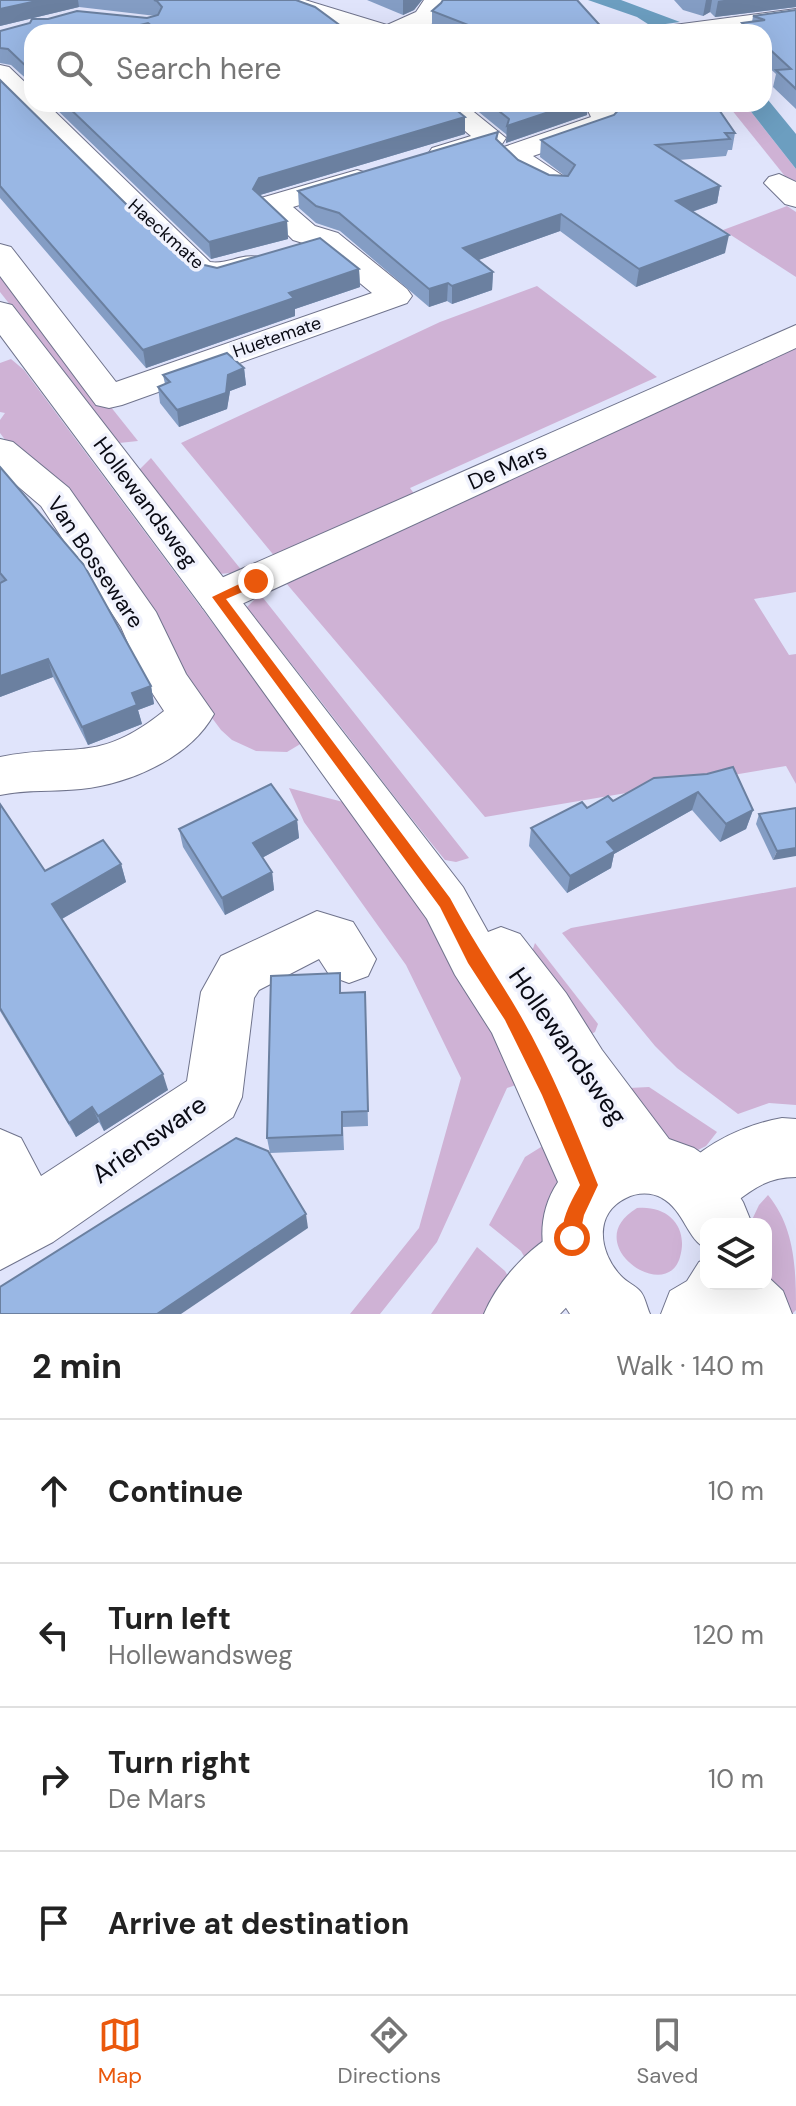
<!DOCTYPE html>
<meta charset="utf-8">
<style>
body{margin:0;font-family:"DM Sans",sans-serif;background:#f2f2f2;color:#222}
.controls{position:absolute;right:24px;bottom:24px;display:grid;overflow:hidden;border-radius:16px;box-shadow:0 8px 32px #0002}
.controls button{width:72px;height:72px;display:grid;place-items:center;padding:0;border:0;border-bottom:2px solid #e0e0e0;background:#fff;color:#222;font:40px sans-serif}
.stop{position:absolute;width:24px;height:24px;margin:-18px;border:6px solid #ea580c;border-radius:50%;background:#fff}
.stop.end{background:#ea580c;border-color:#fff;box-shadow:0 2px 8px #0008}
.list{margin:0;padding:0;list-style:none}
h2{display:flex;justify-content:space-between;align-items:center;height:104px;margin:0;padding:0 32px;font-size:34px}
h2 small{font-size:26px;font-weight:400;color:#767676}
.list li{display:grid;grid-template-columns:52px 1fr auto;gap:24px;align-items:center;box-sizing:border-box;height:144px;padding:0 32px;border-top:2px solid #e0e0e0}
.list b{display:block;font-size:30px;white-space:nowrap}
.list p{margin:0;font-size:26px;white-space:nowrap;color:#767676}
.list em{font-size:26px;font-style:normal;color:#767676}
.icon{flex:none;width:44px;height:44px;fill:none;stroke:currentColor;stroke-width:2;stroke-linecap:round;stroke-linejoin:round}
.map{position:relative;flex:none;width:796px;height:1314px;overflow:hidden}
.search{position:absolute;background:#fff;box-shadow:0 8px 32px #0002;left:24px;right:24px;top:24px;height:88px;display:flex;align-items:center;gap:20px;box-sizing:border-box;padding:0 28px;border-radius:24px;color:#767676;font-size:30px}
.sheet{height:680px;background:#fff}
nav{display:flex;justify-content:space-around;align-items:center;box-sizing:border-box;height:112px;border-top:2px solid #e0e0e0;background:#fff;font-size:22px;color:#767676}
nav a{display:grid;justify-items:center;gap:4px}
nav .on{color:#ea580c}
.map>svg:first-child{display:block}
.green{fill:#cfb2d5}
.water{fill:#6c9ec0}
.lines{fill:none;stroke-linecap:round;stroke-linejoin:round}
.minor-casing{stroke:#6f738c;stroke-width:2}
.major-casing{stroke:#6f738c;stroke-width:2}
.minor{fill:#fff;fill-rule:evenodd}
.major{fill:#fff;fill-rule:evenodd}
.wall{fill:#849dc4}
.shaded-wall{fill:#6b80a0}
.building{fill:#99b7e4;stroke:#6b80a0;stroke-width:2}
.route{fill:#ea580c}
.labels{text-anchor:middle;stroke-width:7;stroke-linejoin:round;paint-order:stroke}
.far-street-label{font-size:18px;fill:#0a0b14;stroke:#f0f2fd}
.street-label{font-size:22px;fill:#0a0b14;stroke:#f0f2fd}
.near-street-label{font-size:26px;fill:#0a0b14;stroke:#f0f2fd}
</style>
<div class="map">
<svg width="796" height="1314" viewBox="0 0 796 1314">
<rect width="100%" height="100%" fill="#e0e4fb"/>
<g class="green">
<polygon points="727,104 745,104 796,169 796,190"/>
<polygon points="787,206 796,212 796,277 723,230"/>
<polygon points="0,268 138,441 119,443 0,292"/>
<polygon points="537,286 657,377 410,488 415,495 276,558 181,443 440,322"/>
<polygon points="796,344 796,592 754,599 789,655 796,654 796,784 786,766 485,817 286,583"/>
<polygon points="11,359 24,370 302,743 287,752 256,751 232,740 221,730 0,433 0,420 5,413 0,412 0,363"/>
<polygon points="151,458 243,572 219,574 139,470"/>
<path d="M260,594l209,264 -13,4 -11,-2c-68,-83 -130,-170 -199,-252z"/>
<polygon points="289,788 347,803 424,905 527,1081 507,1088 437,1242 380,1314 350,1314 419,1228 461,1078 406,965 304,822"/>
<polygon points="796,887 796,1105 769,1103 738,1114 677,1068 655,1046 562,933 571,928"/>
<polygon points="535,943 598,1024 595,1032 584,1038 527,966"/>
<polygon points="649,1087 717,1132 706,1146 696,1151 672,1146 629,1088"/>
<polygon points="549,1142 560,1176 544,1239 529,1265 521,1251 489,1225 525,1157"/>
<path d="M768,1195c27,33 28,74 28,115l-4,4h-8l-18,-30v-60h-16l9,-19z"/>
<path d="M637,1208c30,-3 52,18 43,49 -13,48 -103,-13 -43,-49z"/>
<polygon points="477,1247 505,1271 512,1283 487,1314 431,1314"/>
</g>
<g class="water">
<polygon points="588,0 621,0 680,22 651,26 637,17"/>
<polygon points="764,95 796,134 796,169 745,104 764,104"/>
</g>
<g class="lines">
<g class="minor-casing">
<g id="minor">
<path d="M264,0h41l82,25 29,-13 8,-12h24c-4,6 -8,16 -13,21 -34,32 -128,-6 -167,-16z"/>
<polygon points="796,9 796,23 731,32 662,32 665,27 674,25"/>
<path d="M0,65l9,2 23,22v15h15l163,158c17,3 31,-9 49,-5l5,7c-15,22 -54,17 -76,12l-188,-188z"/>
<path d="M433,104h31l42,34 -4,6c-21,7 -48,21 -70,16l-4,-6 4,-6 39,-12z"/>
<path d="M585,104h28l8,14 -10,11 -78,27 33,22 5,6 -5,6c-19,5 -58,-19 -69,-36l4,-6 90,-31z"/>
<polygon points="357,170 367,173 372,179 367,185 293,207 315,226 338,233 407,289 412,296 407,303 122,405 109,408 96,405 0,276 0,244 11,247 116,382 372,293 316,247 293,240 257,204 261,198"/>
<polygon points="779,174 796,182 796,207 785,204 764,183 769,177"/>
<polygon points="796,325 796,348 233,608 218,612 203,608 197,597 203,586"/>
<path d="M0,439l13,3 56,46 87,124 30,62 28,40c-24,44 -85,70 -133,75 -27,3 -54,0 -81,6v-38c73,-15 97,8 164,-46l-19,-29 -24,-55 -80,-121 -41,-35z"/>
<polygon points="317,911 353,922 376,959 368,976 349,983 330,976 319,959 259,990 254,998 242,1097 233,1117 53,1242 0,1270 0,1129 21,1138 41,1176 187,1081 201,992 221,956"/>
<path d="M782,1118l14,1v58c-44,0 -56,30 -94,45l-21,-9 -9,-21c3,-7 5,-17 10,-23 24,-26 65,-45 100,-51z"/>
<path d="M572,1225l22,9 9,22 -9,22 -34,36h-76c15,-36 51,-74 88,-89z"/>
</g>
</g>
<g class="major-casing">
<g id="major">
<path d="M0,302l12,3 451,582 25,45 13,-5 19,7 46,59 36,57 67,89 25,9 27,19 22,35 9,22h-46v24c-18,-7 -22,-38 -44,-50 -10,-6 -25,-6 -36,0 -33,16 -27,55 -5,78 5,6 14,9 19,15 5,5 7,17 10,23h-80c-27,-40 -40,-90 -12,-132l-66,-149 -37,-58 -28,-56 -224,-311 -203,-273z"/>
<polygon points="706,1259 706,1284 766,1284 766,1275 783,1291 792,1314 661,1314 670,1291 687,1281 699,1262"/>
</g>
</g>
<use href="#minor" class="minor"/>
<use href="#major" class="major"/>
</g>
<g class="wall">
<polygon points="0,0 296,0 349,32 32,32 32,87 32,84 11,65 0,63 0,31 147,18 156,16 79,7 0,26"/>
<polygon points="367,0 422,0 414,10 403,15"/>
<polygon points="674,0 796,0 796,7 715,17 710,12 703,16 683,10"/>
<polygon points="796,10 796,109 773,87 776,74 764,63 764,32 740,32 742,23 752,22 753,16"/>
<polygon points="432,11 606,32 445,32 432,26"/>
<polygon points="0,80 183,260 217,268 359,269 360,287 295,309 295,316 146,368 0,198"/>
<polygon points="51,104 449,104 465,117 465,134 260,195 287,221 288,239 211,259"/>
<polygon points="469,104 588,104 587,115 506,143 507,135"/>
<polygon points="615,104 715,104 735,133 732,150 728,150 726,156 679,160 720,186 717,203 692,212 725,253 636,287 560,231 478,260 493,272 492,290 452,304 447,301 429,307 340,231 316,223 299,208 298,191 498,132 497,141 518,160 549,175 565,176 540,157 541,140 614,115 619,110"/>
<polygon points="244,368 246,385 230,391 227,409 179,427 160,403 158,387 165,384 163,375"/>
<polygon points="0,467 151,686 154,704 138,710 142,724 88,745 53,677 0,697"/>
<polygon points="654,778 753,810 746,829 720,842 692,810 614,854 611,868 567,893 529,846 531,828 587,808 613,801"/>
<polygon points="0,804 45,871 121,864 126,882 62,919 168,1090 104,1131 99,1122 76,1137 0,1011"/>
<polygon points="796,808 773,860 756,824 759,814"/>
<polygon points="297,820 299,838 262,858 272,872 274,890 225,915 183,847 179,829"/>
<polygon points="365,992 368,1126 343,1127 344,1150 270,1153 267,1138 341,993"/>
</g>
<g class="shaded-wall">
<polygon points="41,0 78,0 79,7 0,26 0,9"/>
<polygon points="403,0 422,0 414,10 403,15"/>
<polygon points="706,0 712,0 710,12 703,16"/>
<polygon points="724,0 796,0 796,7 715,17 718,1"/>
<polygon points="148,23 149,32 111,32"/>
<polygon points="573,104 588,104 587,115 506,143 507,126"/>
<polygon points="465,117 465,134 260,195 253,189 259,178"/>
<polygon points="720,186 717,203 673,218 676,201"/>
<polygon points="561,214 560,231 462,266 463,248"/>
<polygon points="287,221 288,239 211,259 209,242"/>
<polygon points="729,235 725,253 636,287 639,269"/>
<polygon points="359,269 360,287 295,309 295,316 146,368 143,350 289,293"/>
<polygon points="493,272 492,290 452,304 452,286"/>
<polygon points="448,283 447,301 429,307 429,289"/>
<polygon points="244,368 246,385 230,391 227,409 179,427 177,410 228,375"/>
<polygon points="48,659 53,677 0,697 0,676"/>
<polygon points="151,686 154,704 138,710 142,724 88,745 82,727 132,693"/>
<polygon points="698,792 692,810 614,854 611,868 567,893 570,876 607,842"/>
<polygon points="753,810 746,829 720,842 726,824"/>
<polygon points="297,820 299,838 256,861 253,843"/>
<polygon points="796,848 796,856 773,860 777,851"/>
<polygon points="121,864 126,882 58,921 52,904"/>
<polygon points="272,872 274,890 225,915 222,898"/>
<polygon points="163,1074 168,1090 104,1131 98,1116"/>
<polygon points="92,1107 99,1122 76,1137 69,1123"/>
<polygon points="306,1214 308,1228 181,1314 157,1314"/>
</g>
<g class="building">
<polygon points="0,0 41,0 0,9"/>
<polygon points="154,0 296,0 315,7 349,32 160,32 148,23 111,32 32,32 32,85 31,71 8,49 0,48 0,31 30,23 32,19 48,19 77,11 147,18 158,15 162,7 157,1"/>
<polygon points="443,0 577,0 606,32 486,32 432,11 441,3"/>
<polygon points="796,10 796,89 776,70 791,69 764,44 764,32 751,32 742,23 765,20 753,16"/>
<polygon points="0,80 183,260 217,268 320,238 359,269 289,293 294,298 143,350 0,186"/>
<polygon points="65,104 449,104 465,117 259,178 253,189 287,221 209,242"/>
<polygon points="490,104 573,104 507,126 509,119"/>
<polygon points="624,104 715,104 735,133 725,133 730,139 656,145 720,186 676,201 729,235 639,269 561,214 463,248 493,272 452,286 448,283 429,289 339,213 316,206 298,191 498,132 496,139 518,160 549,175 568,176 575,165 541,140 614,115"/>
<polygon points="227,353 244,368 228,375 226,393 177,410 158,387 170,382 163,375"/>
<polygon points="0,467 84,565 151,686 132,693 137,705 82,727 48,659 0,676 0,583 6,580 0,573"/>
<polygon points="733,767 753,810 726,824 698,792 607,842 615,851 570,876 531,828 582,802 587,808 608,796 613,801 654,778 707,774"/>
<polygon points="271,784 297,820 253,843 272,872 222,898 179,829"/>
<polygon points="0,804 45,871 103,840 121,864 52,904 163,1074 98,1116 92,1107 69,1123 0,1008"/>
<polygon points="796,808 796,848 777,851 759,814"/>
<polygon points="340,973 340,993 365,992 368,1111 342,1112 342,1135 267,1138 271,976"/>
<polygon points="236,1138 268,1151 306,1214 157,1314 0,1314 0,1287"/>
</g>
<path class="route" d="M256,576l7,5 -2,3 -35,15 224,299c20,38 44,73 66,110 33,55 58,118 82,177l-14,30 -6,29 -6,3 -7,-3c-8,-20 6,-42 15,-59l-38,-90 -37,-75 -37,-57 -28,-56 -228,-310z"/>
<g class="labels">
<g class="far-street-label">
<text transform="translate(166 234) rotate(42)" y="6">Haeckmate</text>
<text transform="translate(277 337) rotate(-19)" y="6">Huetemate</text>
</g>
<g class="street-label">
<text transform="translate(507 466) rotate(-24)" y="8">De Mars</text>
<text transform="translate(146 502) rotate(53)" y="8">Hollewandsweg</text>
<text transform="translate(96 562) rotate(56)" y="8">Van Bosseware</text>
</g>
<g class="near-street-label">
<text transform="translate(568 1046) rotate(55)" y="9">Hollewandsweg</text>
<text transform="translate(149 1139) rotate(-35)" y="9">Ariensware</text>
</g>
</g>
</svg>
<div class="controls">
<button><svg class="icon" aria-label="layers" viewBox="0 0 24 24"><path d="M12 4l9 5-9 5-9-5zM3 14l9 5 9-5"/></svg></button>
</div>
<div class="stop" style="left:572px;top:1238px"></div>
<div class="stop end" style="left:256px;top:581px"></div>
<div class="search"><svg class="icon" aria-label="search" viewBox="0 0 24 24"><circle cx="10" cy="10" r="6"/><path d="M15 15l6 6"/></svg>Search here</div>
</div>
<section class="sheet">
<h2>2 min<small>Walk · 140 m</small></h2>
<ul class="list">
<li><svg class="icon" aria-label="ahead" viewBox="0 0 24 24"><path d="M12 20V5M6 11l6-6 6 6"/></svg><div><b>Continue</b></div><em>10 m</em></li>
<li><svg class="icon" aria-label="left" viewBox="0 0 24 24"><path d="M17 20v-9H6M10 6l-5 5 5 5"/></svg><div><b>Turn left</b><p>Hollewandsweg</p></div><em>120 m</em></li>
<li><svg class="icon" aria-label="right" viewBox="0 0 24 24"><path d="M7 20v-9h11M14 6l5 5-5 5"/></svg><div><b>Turn right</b><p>De Mars</p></div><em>10 m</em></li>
<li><svg class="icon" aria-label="arrive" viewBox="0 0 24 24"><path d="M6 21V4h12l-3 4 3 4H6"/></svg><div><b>Arrive at destination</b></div></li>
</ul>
</section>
<nav>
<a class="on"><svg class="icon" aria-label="map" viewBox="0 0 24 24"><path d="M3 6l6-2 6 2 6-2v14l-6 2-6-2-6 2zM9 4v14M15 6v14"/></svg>Map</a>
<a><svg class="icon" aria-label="directions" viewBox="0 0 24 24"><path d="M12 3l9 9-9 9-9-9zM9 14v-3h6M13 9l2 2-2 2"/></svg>Directions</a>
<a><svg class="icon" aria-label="saved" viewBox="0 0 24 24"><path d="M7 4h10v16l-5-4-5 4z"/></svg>Saved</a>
</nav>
